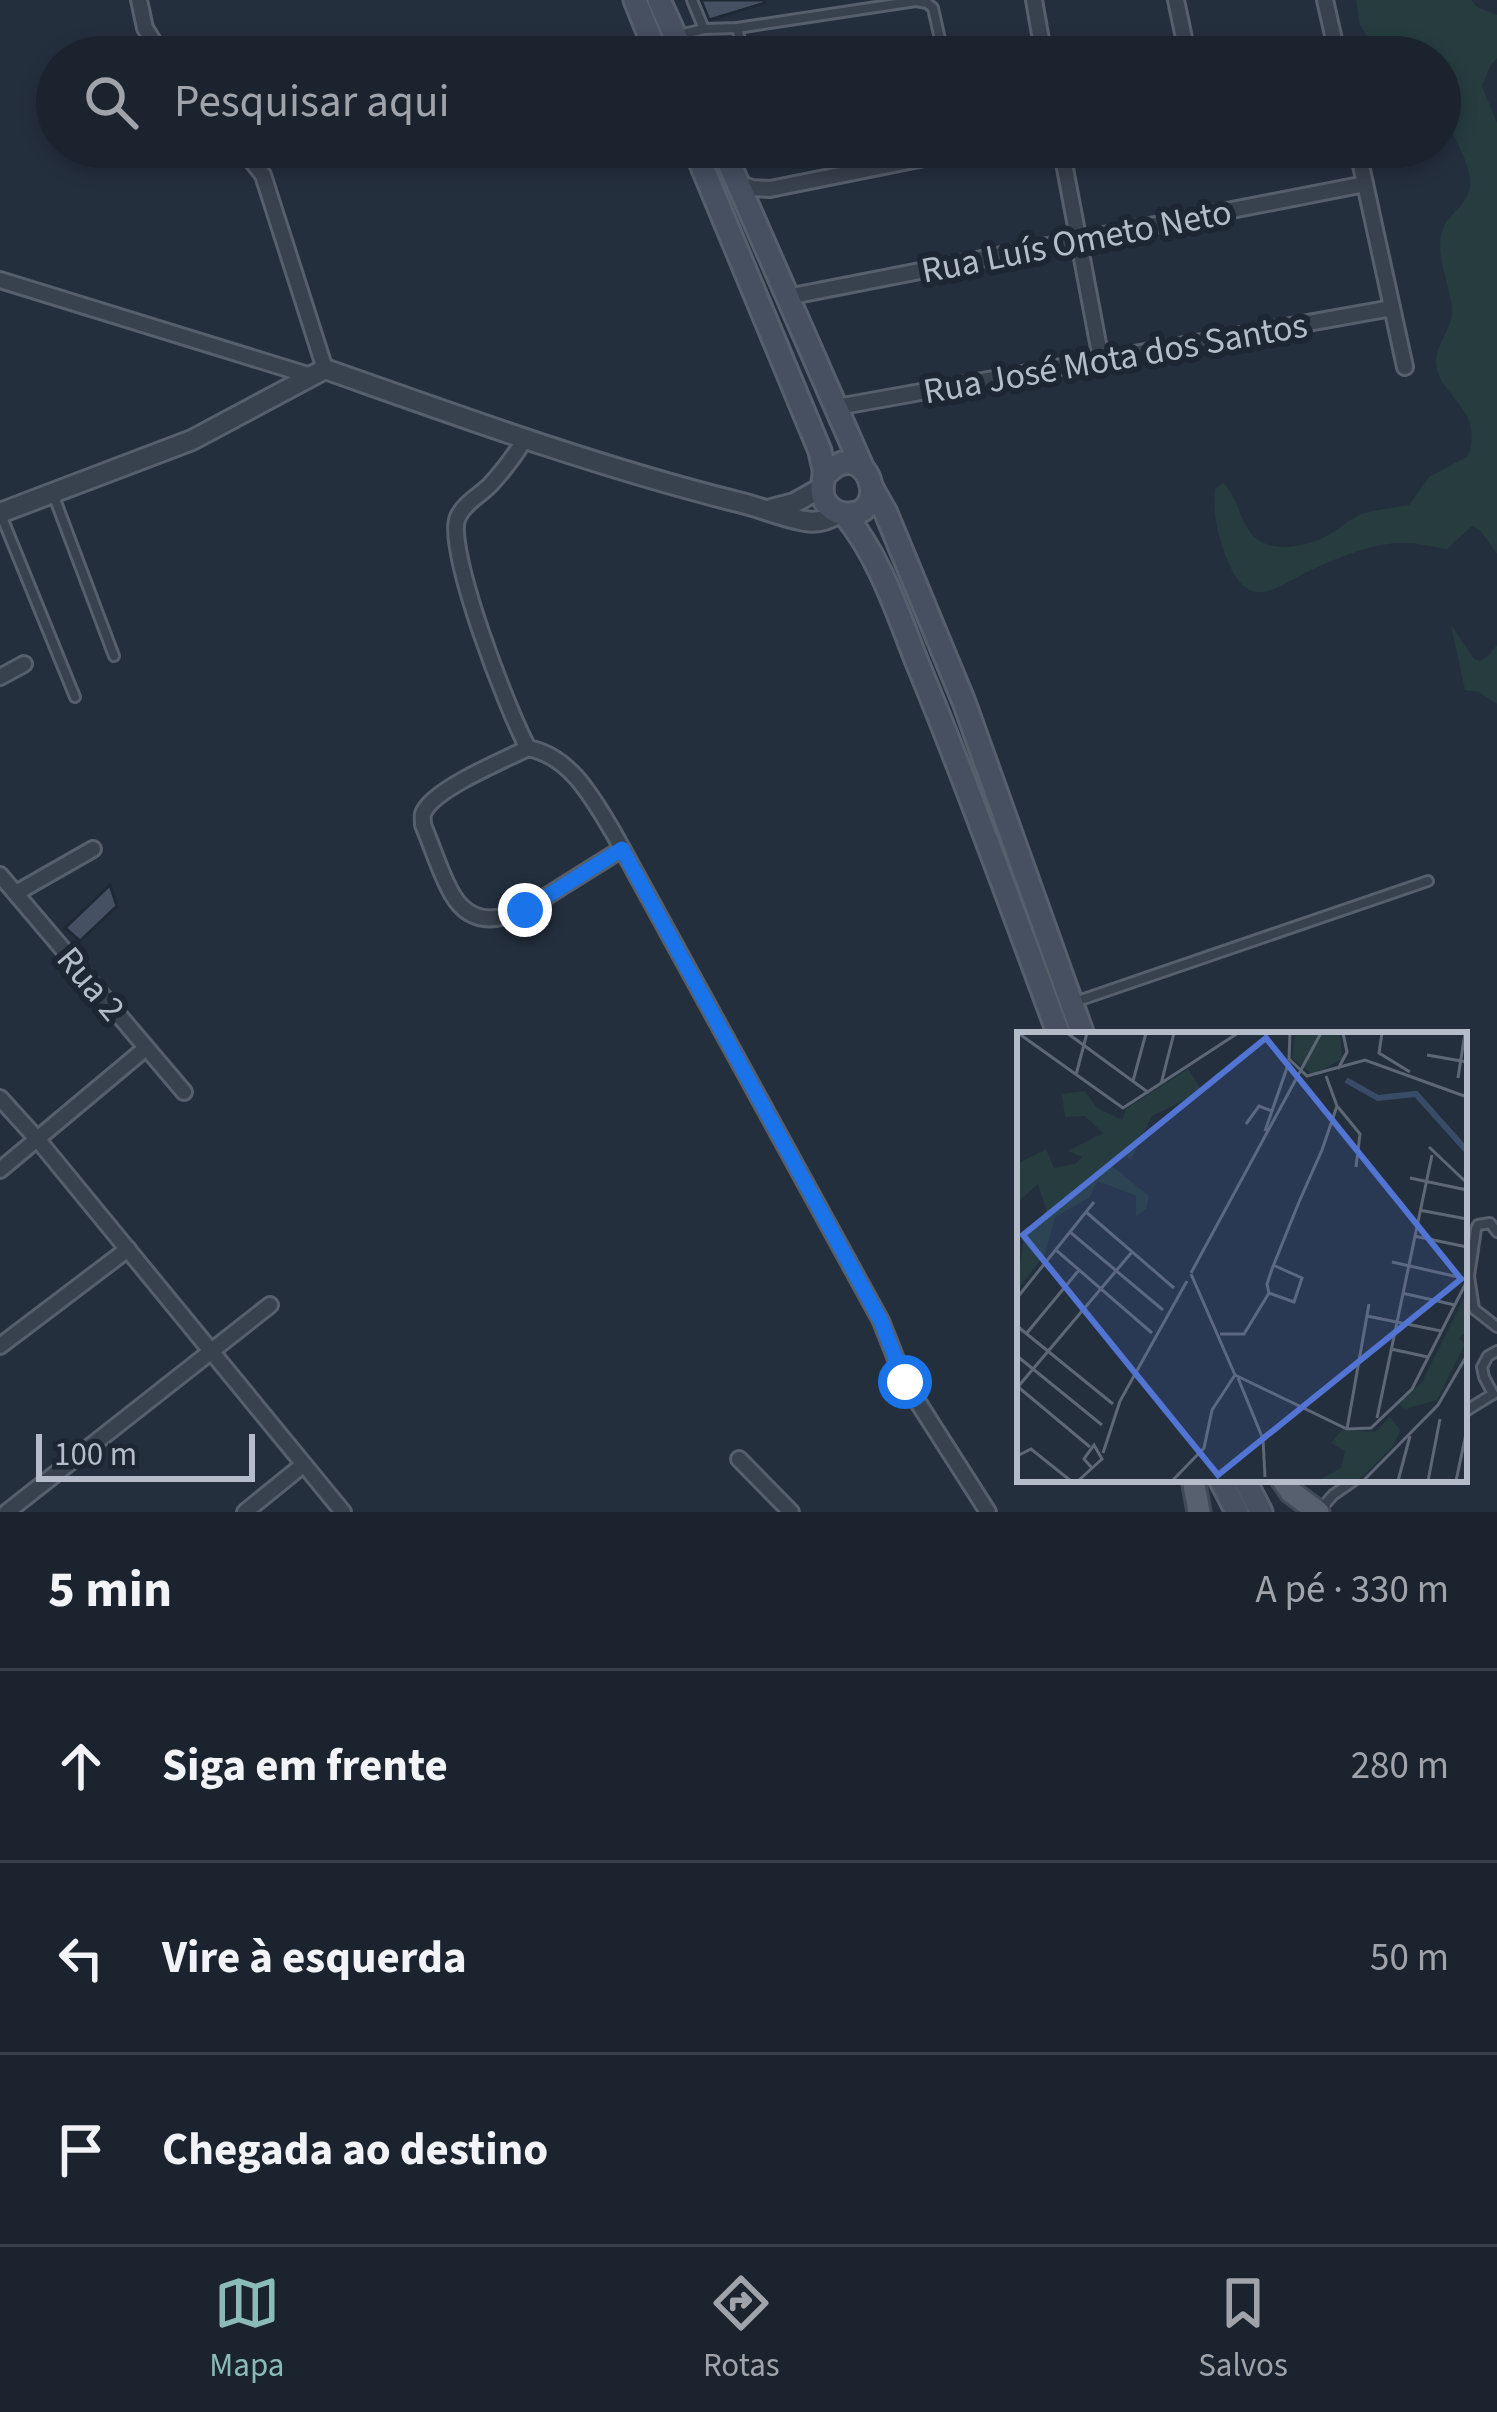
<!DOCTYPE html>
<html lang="pt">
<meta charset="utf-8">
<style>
body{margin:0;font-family:"Source Sans 3",sans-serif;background:#242b36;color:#f1f3f6}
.scale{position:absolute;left:36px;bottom:30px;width:219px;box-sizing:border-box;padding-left:12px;border:6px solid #b4bcc9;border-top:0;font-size:33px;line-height:42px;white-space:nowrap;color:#b4bcc9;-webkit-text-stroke:9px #1d2633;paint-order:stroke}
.stop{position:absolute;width:36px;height:36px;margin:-27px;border:9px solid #1a73e8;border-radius:50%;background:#fff}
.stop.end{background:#1a73e8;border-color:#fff;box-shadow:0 3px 12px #0008}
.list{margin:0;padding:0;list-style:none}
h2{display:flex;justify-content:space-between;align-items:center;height:156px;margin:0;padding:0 48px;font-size:51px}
h2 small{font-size:39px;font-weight:400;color:#a0a4aa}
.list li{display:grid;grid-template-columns:78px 1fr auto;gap:36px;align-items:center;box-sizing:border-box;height:192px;padding:0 48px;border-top:3px solid #39404a}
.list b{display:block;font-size:45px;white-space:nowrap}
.list em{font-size:39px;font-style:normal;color:#a0a4aa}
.icon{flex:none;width:66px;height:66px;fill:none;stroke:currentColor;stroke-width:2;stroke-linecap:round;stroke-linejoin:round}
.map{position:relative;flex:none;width:1497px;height:1512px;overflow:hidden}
.search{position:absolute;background:#1b232e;box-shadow:0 6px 18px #0003;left:36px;right:36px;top:36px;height:132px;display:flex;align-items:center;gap:30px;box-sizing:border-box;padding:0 42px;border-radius:66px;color:#a0a4aa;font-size:45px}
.sheet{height:732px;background:#1b232e}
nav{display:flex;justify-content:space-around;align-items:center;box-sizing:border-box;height:168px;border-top:3px solid #39404a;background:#1b232e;font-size:33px;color:#a0a4aa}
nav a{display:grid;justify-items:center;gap:6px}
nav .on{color:#8bbbb9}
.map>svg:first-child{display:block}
.green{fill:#263c3f}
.building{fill:#455162;stroke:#1f2835;stroke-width:3}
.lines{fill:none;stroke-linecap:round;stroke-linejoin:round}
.service-casing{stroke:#565f6c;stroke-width:14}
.minor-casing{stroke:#565f6c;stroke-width:20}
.tertiary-casing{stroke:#565f6c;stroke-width:24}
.secondary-casing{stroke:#565f6c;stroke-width:27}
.primary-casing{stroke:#414a57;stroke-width:27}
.service{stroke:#38414e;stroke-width:8}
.minor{stroke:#38414e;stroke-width:14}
.tertiary{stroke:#38414e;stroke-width:18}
.secondary{stroke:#465061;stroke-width:21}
.primary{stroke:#56606e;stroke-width:21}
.route{stroke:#1a73e8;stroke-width:15}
.labels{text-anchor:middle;stroke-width:12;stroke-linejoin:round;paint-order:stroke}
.street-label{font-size:36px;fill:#b4bcc9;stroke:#1d2633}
.inset-river{fill:none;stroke:#394c67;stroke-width:6}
.inset-road{fill:none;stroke:#5e6776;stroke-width:3}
.view{fill:#5274d3;fill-opacity:0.15;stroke:#5274d3;stroke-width:6}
.inset-edge{fill:none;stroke:#b4bcc9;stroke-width:6}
</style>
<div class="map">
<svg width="1497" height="1512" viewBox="0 0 1497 1512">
<rect width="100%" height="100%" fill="#242f3e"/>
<g class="green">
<path d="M1356,0h115l6,7 20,8v43l-7,8 -8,20 15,37v431l-17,-24 -8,-4 -25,23c-21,-4 -43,-9 -65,-4 -23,4 -49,15 -71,25 -33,15 -60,45 -83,-8 -10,-25 -15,-46 -13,-73l8,-6c17,15 16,43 34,56 20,15 54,6 73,-5 11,-6 20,-16 32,-20 15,-5 32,-6 47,-9l20,-28 39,-21c17,-48 -29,-59 -32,-92 -2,-17 16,-35 16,-52 0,-25 -19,-58 -9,-83 7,-18 28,-25 27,-47 -1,-27 -24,-53 -30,-78 -3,-14 0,-33 0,-47h-60l-20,-32z"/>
<polygon points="1451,625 1474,659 1480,661 1487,657 1497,645 1497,704 1479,692 1465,690"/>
</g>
<g class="building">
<polygon points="701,0 764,0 765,3 709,20"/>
<polygon points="110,885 117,906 80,941 65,928"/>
</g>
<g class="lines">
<g class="service-casing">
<g id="service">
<polyline points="692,0 704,29 737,28 916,1 927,3 933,8 944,57"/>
<polyline points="737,28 744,55"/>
<polyline points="676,36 704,29"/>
<polyline points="682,49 717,44 744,56"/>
<polyline points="53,494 114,656"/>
<polyline points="1,515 75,697"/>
<polyline points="1072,1003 1428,881"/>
<polyline points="1497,1232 1490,1223 1478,1225 1476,1229 1469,1276 1474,1309 1497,1327"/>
<polyline points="1493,1394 1484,1377 1482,1367 1488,1356 1497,1351"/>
<polyline points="1464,1412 1493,1394"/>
<polyline points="1319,1511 1333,1495 1356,1479"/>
</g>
</g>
<g class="minor-casing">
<g id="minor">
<polyline points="139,0 145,28 163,57"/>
<polyline points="1034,0 1044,57"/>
<polyline points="1176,0 1188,57"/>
<polyline points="1325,0 1338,57"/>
<polyline points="241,147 263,175 325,369"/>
<polyline points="1061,147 1101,359"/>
<polyline points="1357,147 1405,367"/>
<polyline points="737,183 752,188 770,189 979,147"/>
<polyline points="0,280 311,376"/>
<polyline points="787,297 1365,184"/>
<polyline points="837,407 1392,308"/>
<path d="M525,439c-10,16 -21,31 -34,45 -10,11 -26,18 -33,33 -14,30 51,197 70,231"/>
<polyline points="0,677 24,664"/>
<path d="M622,849c-19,12 -37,23 -56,35 -33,21 -85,60 -114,10 -12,-21 -19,-46 -29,-69 0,-10 -2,-10 4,-18 17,-22 75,-46 101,-59 42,8 64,49 85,84l268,489 24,61 83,130"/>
<polyline points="0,875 184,1092"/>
<polyline points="16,893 93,849"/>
<polyline points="0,1098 38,1140 343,1512"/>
<polyline points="0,1170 146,1048"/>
<polyline points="0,1346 128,1249"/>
<polyline points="739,1459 791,1512"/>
<polyline points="7,1512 270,1305"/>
<polyline points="245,1512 303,1465"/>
</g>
</g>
<g class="tertiary-casing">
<g id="tertiary">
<polyline points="771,509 794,503 821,488"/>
<path d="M0,513l192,-73 133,-71c136,48 270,97 409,132 24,5 47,16 71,20 12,2 24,-1 34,-8"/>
</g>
</g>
<g class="secondary-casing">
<g id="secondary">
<polyline points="635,0 658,57"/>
<polyline points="659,0 685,57"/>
<path d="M694,147l126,304c1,6 3,13 4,19 1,10 -5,18 0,29 3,8 13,15 22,15 48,3 21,-83 -21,-39"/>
<polyline points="722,147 863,469"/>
<polyline points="873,490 886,513 964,702 1083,1035"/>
<path d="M845,515c37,45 54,103 76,157 49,119 93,242 138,363"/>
<polyline points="1220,1479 1237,1512"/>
<polyline points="1244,1479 1261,1512"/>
</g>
</g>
<g class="primary-casing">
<g id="primary">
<polyline points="1193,1479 1199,1512"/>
<polyline points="1282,1479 1291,1492 1318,1512"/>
</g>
</g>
<use href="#service" class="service"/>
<use href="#minor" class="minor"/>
<use href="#tertiary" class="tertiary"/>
<use href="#secondary" class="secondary"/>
<use href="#primary" class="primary"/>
</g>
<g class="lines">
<polyline class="route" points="525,910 622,849 881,1321 905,1382"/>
</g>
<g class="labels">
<g class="street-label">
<text transform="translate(1076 240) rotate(-11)" y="13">Rua Luís Ometo Neto</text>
<text transform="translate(1115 357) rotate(-10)" y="13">Rua José Mota dos Santos</text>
<text transform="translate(92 983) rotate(50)" y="13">Rua 2</text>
</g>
</g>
<g transform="translate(1017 1032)">
<rect width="450" height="450" fill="#242f3e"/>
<path d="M278,1h45l2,26 -29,16 -21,-17zM171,37l14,22 -50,25 -22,45 -5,-10 -14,14 38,31 -3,13 -10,7v-20l-38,-15 -9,17 -34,19 -10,37 -28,37 8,-63 14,-2 7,-17 -8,-25 -21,19v-39l29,-15 8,19 21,-4 7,-7 -14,-6 35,-18 -18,-17 -20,1 -3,-23 23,-3 12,17 25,12 5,-12zM450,260v39l-8,7 6,6 -28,56 -32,9 -7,-6 24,-21zM373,385l10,13 -6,15 -36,36h-41l24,-13 4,-17 -14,-8 11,-13 33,2z" fill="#263c3f"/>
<path class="inset-river" d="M329,48l32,18 38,-4 51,57"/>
<path class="inset-road" d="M1,1l105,75 115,-75M50,1l82,60M273,1l-1,26 18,17 58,-16 102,37M365,1l-3,20 31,19M410,23l40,7M321,37l9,-17 -4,-19M59,43l11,-42M441,46l7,-45M116,49l13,-48M144,52l13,-51M321,75l22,27 -4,33M229,92l13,-18 13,5M248,99l24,-69M412,115l38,36M393,146l57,12M402,178l48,9M69,180l88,76M53,200l93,78M397,204l53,11M39,218l96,83M375,230l75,17M256,233l29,13 -8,24 -25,-9 -2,-9 5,-15 27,-67 23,-52 15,-44 -11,-30M174,241l130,-240M174,242l44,101M385,261l53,12M0,266l77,-96M350,284l74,15M0,294l96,78M9,302l53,-64M203,302h24l25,-41M374,317l37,8M0,324l85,69M218,343l112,54 24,-1 41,-39 55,-108M221,346l25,61 2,38M0,354l73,61M0,356l115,-136M360,386l55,-263M330,397l22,-125M86,421l17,-52 67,-120M0,424l14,-7 40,32M61,449l24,-22 -8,-14 -10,14 8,9M155,449l32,-33 8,-38 23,-35M346,449l75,-76 29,-50M381,449l12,-45M411,449l12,-62M439,449l11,-52"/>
<path class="view" d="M249,6l195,241 -243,196 -195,-240z"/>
<rect width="450" height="450" class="inset-edge"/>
</g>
</svg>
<div class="scale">100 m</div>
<div class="stop" style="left:905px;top:1382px"></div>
<div class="stop end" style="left:525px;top:910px"></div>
<div class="search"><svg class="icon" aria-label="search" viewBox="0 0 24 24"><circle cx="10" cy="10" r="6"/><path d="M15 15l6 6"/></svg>Pesquisar aqui</div>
</div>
<section class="sheet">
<h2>5 min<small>A pé · 330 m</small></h2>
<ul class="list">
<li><svg class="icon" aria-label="ahead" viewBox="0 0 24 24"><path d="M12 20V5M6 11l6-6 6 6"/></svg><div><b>Siga em frente</b></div><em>280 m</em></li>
<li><svg class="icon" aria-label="left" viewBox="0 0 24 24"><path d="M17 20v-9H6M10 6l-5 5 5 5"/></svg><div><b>Vire à esquerda</b></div><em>50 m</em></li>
<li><svg class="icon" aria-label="arrive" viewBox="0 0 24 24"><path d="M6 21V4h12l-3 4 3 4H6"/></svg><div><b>Chegada ao destino</b></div></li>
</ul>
</section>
<nav>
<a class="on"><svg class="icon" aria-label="map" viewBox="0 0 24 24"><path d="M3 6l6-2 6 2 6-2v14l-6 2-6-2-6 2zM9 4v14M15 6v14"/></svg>Mapa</a>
<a><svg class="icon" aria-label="directions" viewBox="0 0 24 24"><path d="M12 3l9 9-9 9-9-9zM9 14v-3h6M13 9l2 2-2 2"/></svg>Rotas</a>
<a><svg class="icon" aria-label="saved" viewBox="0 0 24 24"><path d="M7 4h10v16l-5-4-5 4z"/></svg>Salvos</a>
</nav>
